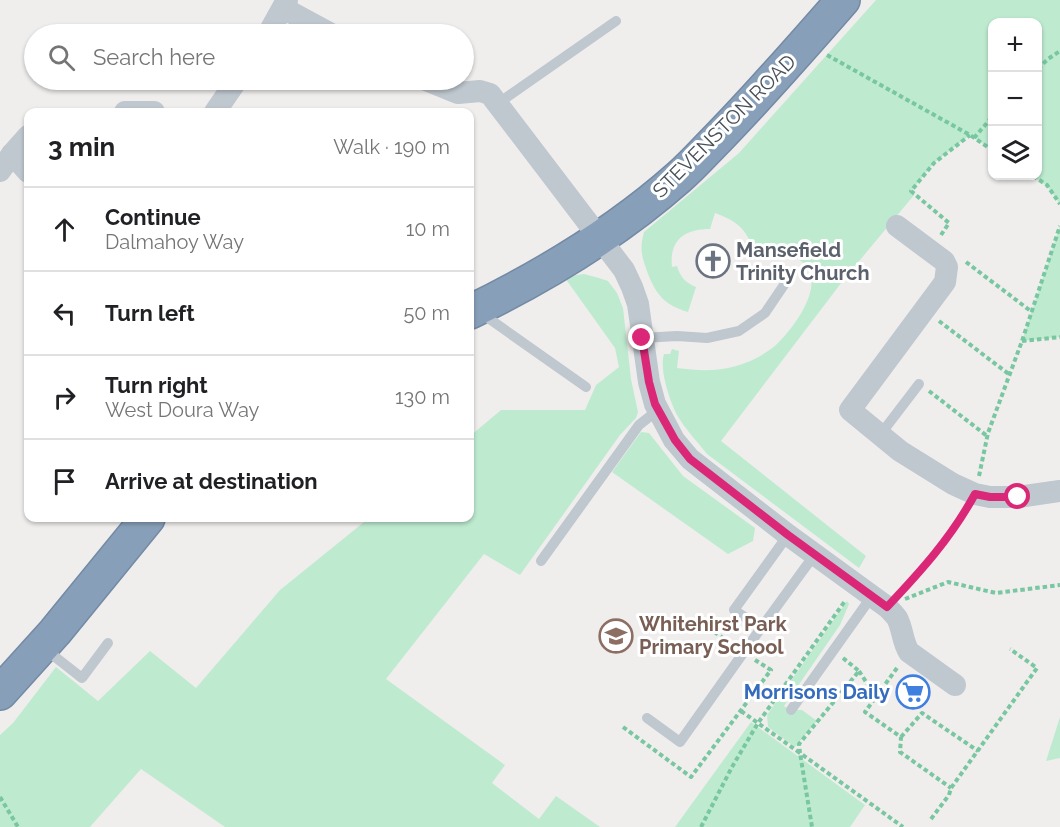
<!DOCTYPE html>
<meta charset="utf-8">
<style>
body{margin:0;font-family:Raleway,sans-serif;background:#f2f2f2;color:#202124}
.controls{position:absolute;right:18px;top:18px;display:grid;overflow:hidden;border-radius:12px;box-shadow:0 2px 4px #0004}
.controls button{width:54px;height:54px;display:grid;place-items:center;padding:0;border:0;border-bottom:2px solid #e0e0e0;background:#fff;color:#202124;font:30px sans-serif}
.stop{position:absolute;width:18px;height:18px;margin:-14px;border:4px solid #db2777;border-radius:50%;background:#fff}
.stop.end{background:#db2777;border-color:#fff;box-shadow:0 2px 6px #0008}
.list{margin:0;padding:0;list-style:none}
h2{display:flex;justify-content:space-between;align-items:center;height:78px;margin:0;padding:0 24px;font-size:26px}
h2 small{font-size:20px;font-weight:400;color:#757577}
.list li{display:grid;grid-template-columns:39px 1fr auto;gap:18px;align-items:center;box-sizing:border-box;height:84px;padding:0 24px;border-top:2px solid #e0e0e0}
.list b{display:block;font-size:22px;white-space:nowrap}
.list p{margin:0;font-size:20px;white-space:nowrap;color:#757577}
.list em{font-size:20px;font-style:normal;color:#757577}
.icon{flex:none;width:33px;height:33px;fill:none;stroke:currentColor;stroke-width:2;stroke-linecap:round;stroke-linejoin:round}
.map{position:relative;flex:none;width:1060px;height:827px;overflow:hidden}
.search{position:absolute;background:#fff;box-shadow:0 2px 4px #0004;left:24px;top:24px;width:450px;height:66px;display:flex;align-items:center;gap:15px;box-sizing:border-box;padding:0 21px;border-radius:33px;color:#757577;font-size:22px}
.panel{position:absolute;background:#fff;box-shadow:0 2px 4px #0004;left:24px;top:108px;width:450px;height:414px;border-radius:12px}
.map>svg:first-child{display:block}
.green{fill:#beebd0}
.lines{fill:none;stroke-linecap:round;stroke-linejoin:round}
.highway-casing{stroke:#738aa5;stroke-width:36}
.path{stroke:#78c7a1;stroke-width:4;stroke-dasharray:4.5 3;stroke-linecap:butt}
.lane{stroke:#bfc7cf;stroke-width:10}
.street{stroke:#bfc7cf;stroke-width:22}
.highway{stroke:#889fb9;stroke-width:33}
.route{stroke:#db2777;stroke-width:8}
.labels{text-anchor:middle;stroke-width:6;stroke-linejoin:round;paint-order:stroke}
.street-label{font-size:20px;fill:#475059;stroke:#fff}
.worship-label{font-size:20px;font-weight:bold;fill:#5b616d;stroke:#fff;text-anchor:start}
.education-label{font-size:20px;font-weight:bold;fill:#785e54;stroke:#fff;text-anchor:start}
.shop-label{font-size:20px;font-weight:bold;fill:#366cbe;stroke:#fff;text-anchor:end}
</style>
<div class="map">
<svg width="1060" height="827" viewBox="0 0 1060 827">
<rect width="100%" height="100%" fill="#f0eded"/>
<g class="green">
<path d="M876,0h184v204l-13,-18 -15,-10h6v-154h-46v128l-22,-15 -36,28 -23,28 4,3 -70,84 -124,163 145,115 -7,12 -152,-114c-10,-13 -22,-25 -30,-39 -7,-14 -18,-45 -13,-61h6l2,-5 7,2 -2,17c23,3 46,4 68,-5 11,-4 23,-11 32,-19 18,-17 56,-68 19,-86 -6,-3 -33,-1 -41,-1 -6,-25 -15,-35 -40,-44l-5,16c-25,0 -41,11 -38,38l5,-1c3,11 9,17 19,21l-8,25c-23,-7 -31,-16 -40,-38 -6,-17 -9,-24 -4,-42l95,-79z"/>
<polygon points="1060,226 1060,337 1022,341"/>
<polygon points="584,274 599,278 608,281 617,293 623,308 631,379 638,412 636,418 620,435 520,575 484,554 386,679 505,765 492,783 539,819 556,796 600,827 225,827 141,769 90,827 0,827 0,735 13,723 56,667 98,701 150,651 196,688 280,590 369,518 470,518 470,436 501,410 585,410 596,385 619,367 615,348 565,278 570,276"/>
<polygon points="641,432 649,433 683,476 755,528 753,541 728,554 612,472"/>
<polygon points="847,601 849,604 840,625 784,706 794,713 796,710 802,710 817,721 795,747 768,727 767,715"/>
<polygon points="1060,717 1060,758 1046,761"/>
<polygon points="751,722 865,805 850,827 675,827"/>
</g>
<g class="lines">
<g class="highway-casing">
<g id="highway">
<path d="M470,312c74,-36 147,-80 209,-135 14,-12 26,-26 39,-39 43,-44 84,-91 125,-138"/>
<polyline points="0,693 55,632 148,518"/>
</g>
</g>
<g class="path">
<polyline points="827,55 970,135 992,150"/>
<polyline points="1038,69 1048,59 1060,51"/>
<polyline points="974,138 992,117"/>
<polyline points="1033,176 1047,185 1060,204"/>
<polyline points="941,235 949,223 911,191 934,163 970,135"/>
<polyline points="966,262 1032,312"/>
<polyline points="939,321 1010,375"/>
<polyline points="1022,341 1060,337"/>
<polyline points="929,391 987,436"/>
<polyline points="979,476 988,433 1022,341 1060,226"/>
<polyline points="899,594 927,564 962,518 966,511"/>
<polyline points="905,599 948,582 996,593 1060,585"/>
<polyline points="702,623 734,646"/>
<polyline points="843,658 859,671 799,744 800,753 903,827"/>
<polyline points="897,668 865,712 901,737 900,752 951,788"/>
<polyline points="859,671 876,697"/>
<polyline points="741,711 800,753 812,827"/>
<polyline points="623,727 691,777 771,670 755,660"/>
<polyline points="901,737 922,713 978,751"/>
<polyline points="0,797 18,827"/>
<polyline points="931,819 949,795 951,788 1037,668 1010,649"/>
<polyline points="701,827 732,767 758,723 845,601"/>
</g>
<g class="lane">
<polyline points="497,104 616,21"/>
<polyline points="481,313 586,387"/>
<polyline points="642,338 677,336 707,338 739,331 765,313 786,282"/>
<polyline points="880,435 919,384"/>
<polyline points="788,535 734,610 761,628 815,554"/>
<polyline points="541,561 639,425 658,410"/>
<polyline points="45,649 82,678 108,643"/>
<polyline points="791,710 872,596"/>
<polyline points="647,718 680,742 761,628"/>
</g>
<g class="street">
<polyline points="283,8 331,34"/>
<polyline points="268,34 287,0"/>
<path d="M426,80l32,13 22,-2 10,3 134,176 8,17 6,17 11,78 6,22 19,36 16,19 98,76 99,72c3,3 7,7 10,11 6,11 5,23 12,34l46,33"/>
<polyline points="125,112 154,112"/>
<polyline points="215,112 237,80"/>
<polyline points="12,154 28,172"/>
<polyline points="0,171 12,154 28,136"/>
<polyline points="897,226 944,261 947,267 945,282 850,410 900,451 953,484 975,494 990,497 1018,497 1060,491"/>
</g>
<use href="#highway" class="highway"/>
</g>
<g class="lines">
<path class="route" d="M642,338l7,44 6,22 20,36 15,19 98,76 99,72c34,-36 64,-69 88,-113l15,3h28"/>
</g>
<defs>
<g id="church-ring" transform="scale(1.725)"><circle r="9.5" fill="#fff" stroke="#6b7280" stroke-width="1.5"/><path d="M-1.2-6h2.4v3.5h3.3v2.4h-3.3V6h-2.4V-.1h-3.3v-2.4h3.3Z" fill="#6b7280"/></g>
<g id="school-ring" transform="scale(1.725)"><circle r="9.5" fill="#fff" stroke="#8d6e63" stroke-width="1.5"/><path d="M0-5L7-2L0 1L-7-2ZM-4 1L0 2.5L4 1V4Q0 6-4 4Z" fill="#8d6e63"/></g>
<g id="supermarket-ring" transform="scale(1.725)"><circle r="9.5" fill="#fff" stroke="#3f7fe0" stroke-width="1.5"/><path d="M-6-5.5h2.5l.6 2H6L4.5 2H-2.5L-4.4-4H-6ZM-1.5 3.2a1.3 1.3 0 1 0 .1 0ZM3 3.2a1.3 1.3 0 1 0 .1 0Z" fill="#3f7fe0"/></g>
</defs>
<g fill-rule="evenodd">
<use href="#church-ring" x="713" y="261"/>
<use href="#school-ring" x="616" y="636"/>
<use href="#supermarket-ring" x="913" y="692"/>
</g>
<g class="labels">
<g class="street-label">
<text transform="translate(724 126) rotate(-45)" y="7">STEVENSTON ROAD</text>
</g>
<g class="worship-label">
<text x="736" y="257">Mansefield<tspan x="736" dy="23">Trinity Church</tspan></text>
</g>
<g class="education-label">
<text x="639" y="631">Whitehirst Park<tspan x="639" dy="23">Primary School</tspan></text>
</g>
<g class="shop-label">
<text x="890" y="699">Morrisons Daily</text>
</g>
</g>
</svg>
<div class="controls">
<button>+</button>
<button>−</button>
<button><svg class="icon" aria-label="layers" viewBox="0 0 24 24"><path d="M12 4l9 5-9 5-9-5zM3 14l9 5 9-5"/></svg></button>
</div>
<div class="stop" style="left:1018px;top:497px"></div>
<div class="stop end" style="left:642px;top:338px"></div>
<div class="search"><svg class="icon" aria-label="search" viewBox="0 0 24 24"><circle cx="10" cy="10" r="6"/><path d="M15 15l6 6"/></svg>Search here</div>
<section class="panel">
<h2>3 min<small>Walk · 190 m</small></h2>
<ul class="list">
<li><svg class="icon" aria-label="ahead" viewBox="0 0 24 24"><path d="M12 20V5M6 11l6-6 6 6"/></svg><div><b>Continue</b><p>Dalmahoy Way</p></div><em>10 m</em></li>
<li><svg class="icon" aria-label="left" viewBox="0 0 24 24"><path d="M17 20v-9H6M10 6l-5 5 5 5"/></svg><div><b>Turn left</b></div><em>50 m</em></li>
<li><svg class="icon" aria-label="right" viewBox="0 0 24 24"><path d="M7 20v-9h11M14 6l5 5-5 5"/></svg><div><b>Turn right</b><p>West Doura Way</p></div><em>130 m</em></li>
<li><svg class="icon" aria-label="arrive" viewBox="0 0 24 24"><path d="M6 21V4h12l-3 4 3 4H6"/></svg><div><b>Arrive at destination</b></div></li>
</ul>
</section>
</div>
